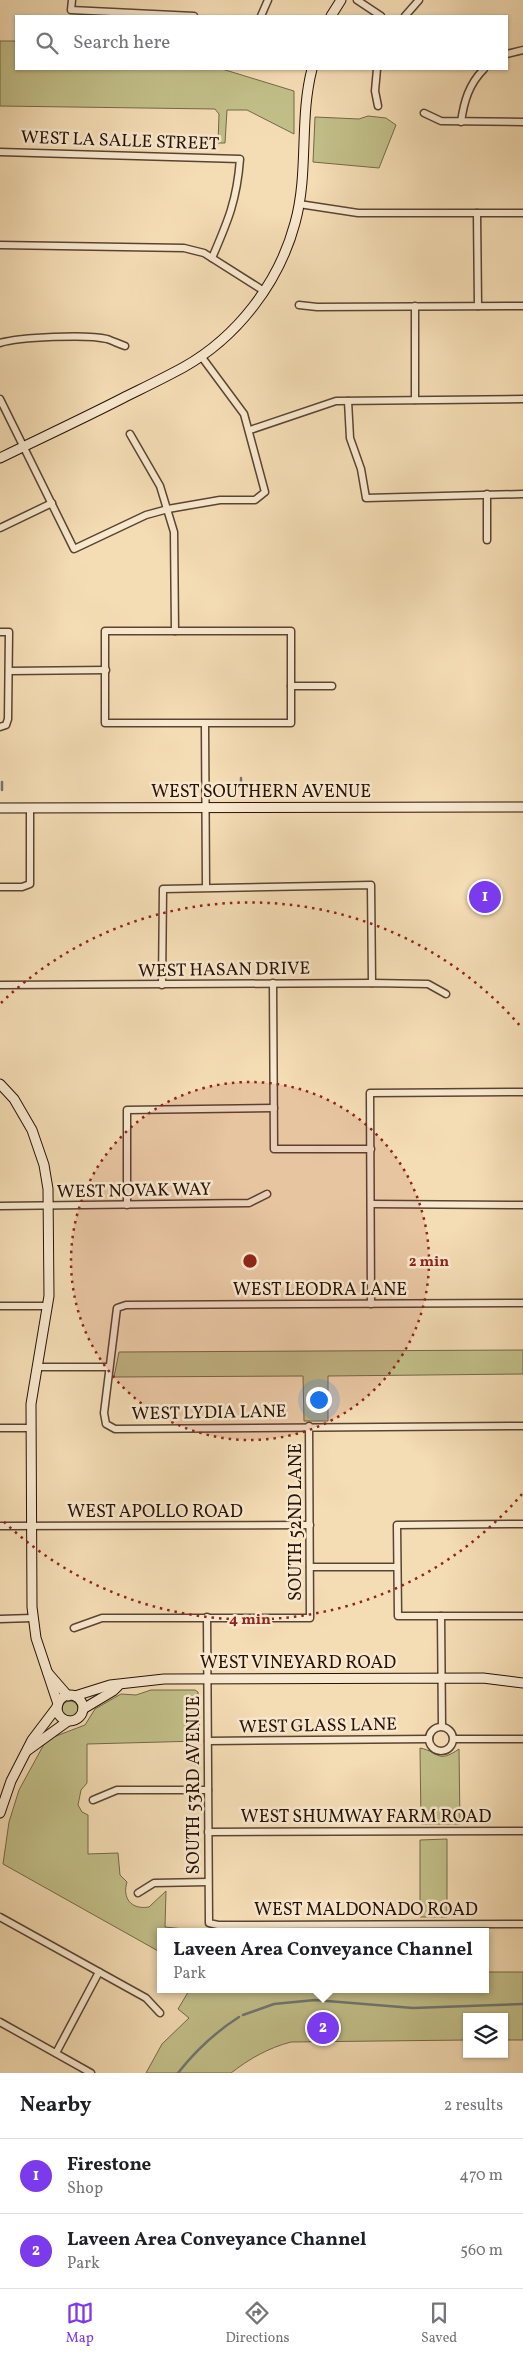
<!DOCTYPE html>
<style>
body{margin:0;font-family:Vollkorn,serif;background:#f2f2f2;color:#202124}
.controls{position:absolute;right:15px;bottom:15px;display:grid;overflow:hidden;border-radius:0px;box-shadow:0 1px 4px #0004}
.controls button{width:45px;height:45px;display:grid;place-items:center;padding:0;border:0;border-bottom:1px solid #e0e0e0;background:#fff;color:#202124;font:25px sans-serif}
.you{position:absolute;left:318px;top:1399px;width:18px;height:18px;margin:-12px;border:4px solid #fff;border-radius:50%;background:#1a73e8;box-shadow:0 0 0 8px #1a73e833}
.badge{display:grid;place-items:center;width:32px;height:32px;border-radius:50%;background:#7c3aed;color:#fff;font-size:16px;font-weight:700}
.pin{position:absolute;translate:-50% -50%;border:2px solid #fff;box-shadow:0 1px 5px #0006}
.popup{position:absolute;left:157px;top:1928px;width:332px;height:65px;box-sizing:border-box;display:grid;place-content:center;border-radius:0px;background:#fff;filter:drop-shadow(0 1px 4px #0005);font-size:16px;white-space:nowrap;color:#757577}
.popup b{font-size:19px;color:#202124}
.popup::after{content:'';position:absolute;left:50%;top:100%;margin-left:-10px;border:10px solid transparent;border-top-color:#fff}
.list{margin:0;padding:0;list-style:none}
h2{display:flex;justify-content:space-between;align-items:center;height:65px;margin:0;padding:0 20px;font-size:21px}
h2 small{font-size:16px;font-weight:400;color:#757577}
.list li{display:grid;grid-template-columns:32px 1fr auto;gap:15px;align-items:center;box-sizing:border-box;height:75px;padding:0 20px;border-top:1px solid #e0e0e0}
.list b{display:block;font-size:19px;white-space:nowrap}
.list p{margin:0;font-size:16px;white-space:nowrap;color:#757577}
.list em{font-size:16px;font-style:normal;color:#757577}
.icon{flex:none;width:28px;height:28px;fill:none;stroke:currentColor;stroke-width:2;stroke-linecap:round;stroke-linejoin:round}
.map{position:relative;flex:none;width:523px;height:2073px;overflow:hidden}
.search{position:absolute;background:#fff;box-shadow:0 1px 4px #0004;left:15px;right:15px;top:15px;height:55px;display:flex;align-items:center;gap:12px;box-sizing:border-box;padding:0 18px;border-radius:0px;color:#757577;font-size:19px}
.sheet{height:215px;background:#fff}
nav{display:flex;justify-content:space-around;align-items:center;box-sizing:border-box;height:70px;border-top:1px solid #e0e0e0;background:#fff;font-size:14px;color:#757577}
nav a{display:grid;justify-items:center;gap:2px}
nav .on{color:#7c3aed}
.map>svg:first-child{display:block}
.green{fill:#c2bf89;stroke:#746848}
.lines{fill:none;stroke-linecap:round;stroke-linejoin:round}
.stream{stroke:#707671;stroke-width:2.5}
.street-casing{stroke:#5a4432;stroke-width:9}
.secondary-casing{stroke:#271207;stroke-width:11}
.street{stroke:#f8e8ce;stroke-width:6}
.secondary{stroke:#f8e8ce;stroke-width:9}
.ring{fill:none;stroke:#8f2418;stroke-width:2.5;stroke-dasharray:2.5 5}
.labels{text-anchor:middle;stroke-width:5;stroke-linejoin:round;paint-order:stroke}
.street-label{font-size:18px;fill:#271207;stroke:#f8e8ce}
.centre{fill:#8f2418;stroke:#f8e8ce;stroke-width:2.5}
.ring-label{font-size:15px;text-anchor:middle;font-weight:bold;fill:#8f2418;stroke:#f8e8ce;stroke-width:5;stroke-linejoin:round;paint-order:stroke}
</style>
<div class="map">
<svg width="523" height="2073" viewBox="0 0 523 2073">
<rect width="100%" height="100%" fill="#f4dcb4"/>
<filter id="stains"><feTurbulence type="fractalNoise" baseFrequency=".004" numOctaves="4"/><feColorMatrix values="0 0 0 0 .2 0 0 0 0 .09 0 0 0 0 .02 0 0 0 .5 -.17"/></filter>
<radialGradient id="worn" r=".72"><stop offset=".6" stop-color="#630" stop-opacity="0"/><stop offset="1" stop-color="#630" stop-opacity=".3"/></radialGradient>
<g class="green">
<polygon points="0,41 16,41 16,69 222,69 294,91 294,134 247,110 227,110 225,143 218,143 219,114 215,109 0,106"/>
<polygon points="368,116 386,118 396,125 379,168 313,162 315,117 359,119"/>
<polygon points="523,1350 523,1374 328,1376 328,1421 304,1421 303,1376 114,1377 119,1352"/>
<path d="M151,1690h44l3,2 2,49 -113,3v39l-6,7 -3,15 4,7 6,3v39l30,-1 2,22 7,7c-5,16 4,28 22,25l17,-16 -1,36 49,5h-54v20l-157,-88 6,-42 10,-32 24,-44 8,-8 34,-13 10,-16 26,-15 15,1z"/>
<circle cx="70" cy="1709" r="8"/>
<path d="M420,1748c20,4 17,16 39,1l1,75h-39z"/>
<polygon points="447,1839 447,1917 420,1917 420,1840"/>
<path d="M486,1972h37v68h-19v-23h-37v23l-176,2c-23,6 -42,17 -60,31h-85l16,-29 27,-26 -11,-9 12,-20h296z"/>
</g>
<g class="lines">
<g class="stream">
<polyline points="241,778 241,789"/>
<polyline points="2,782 2,790"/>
<polyline points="243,2015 274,2004 315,2000 413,2008 523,2004"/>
<path d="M178,2073c18,-23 36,-40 61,-56"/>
</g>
<g class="street-casing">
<g id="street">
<polyline points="72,0 71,10 194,16"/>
<polyline points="357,0 381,16"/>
<polyline points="261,16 268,0"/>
<polyline points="405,16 419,0"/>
<polyline points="507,54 523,50"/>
<polyline points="377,69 375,91 378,106"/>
<polyline points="424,113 441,121 523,122"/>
<path d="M461,122c3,-21 8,-38 23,-53"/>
<path d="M0,152l240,7c-3,41 -12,62 -28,99"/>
<polyline points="299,204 358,213 523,213"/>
<polyline points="477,213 478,306"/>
<polyline points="0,245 184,248 204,253 264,291"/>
<polyline points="299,305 317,307 523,306"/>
<path d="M0,343c19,-6 88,-9 107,-4 6,2 12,5 18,7"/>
<polyline points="0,399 74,549 146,515 168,509 220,500 255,500 265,492 244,414 201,356"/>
<polyline points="415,400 415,306"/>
<polyline points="348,401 350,438 361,469 366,498 523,494"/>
<polyline points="250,430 336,401 523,399"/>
<polyline points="130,434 160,486 174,532 175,631"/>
<polyline points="487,494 487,540"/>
<polyline points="0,528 52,503"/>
<rect x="105" y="631" width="186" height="92"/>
<polyline points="0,632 9,632 8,719 6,725 0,727"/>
<polyline points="9,671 106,670"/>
<polyline points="291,686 332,686"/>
<polyline points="205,724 206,886"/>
<polyline points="0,887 22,887 30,884 30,808"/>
<polyline points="273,983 274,1149 371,1149"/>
<polyline points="0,985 372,983 428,984 446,994"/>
<polyline points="162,985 163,889 371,885 372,983"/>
<polyline points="371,1204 523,1205"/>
<polyline points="127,1205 127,1110 274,1108"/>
<polyline points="0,1206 249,1203 267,1194"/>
<polyline points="523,1303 126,1305 117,1308 104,1413 106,1424 115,1429 523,1426"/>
<polyline points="371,1304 370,1093 523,1092"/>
<polyline points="0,1306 48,1306"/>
<polyline points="37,1367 109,1367"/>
<polyline points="0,1428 31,1428"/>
<polyline points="523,1524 397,1525 398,1616 523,1616"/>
<polyline points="0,1526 310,1525"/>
<polyline points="310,1567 397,1567"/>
<polyline points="441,1616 442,1726"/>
<polyline points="207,1617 209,1923 218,1925 523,1924"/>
<polyline points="0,1619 32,1618"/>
<polyline points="74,1628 102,1618 310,1618 309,1426"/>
<circle cx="441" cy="1739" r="12"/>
<polyline points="454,1739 523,1739"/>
<polyline points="208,1741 429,1739"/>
<polyline points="93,1800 117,1790 208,1790"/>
<polyline points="208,1832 523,1831"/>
<polyline points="138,1893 154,1883 208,1882"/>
<polyline points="0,1917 146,1998 160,2013"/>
<polyline points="0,2022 91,2073"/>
<polyline points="56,2053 99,1972"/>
</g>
</g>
<g class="secondary-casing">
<g id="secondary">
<polyline points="331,16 341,0"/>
<path d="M0,458c41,-20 82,-39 123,-60 20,-10 41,-20 61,-31 53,-30 95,-84 111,-144 14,-50 4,-104 17,-154"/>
<polyline points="0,808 523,807"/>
<polyline points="0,1084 14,1099 32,1130 44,1165 48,1189 49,1296 31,1404 32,1607 36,1638 58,1704"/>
<polyline points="48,1673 68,1696"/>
<circle cx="70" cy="1708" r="13"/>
<polyline points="75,1696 110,1685 164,1679 483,1678 523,1683"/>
<polyline points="83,1709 113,1691 118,1686"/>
<polyline points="28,1750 68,1721"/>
<polyline points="0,1813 11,1781 32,1740 57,1707"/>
</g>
</g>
<use href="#street" class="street"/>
<use href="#secondary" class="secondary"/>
</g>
<circle cx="250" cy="1261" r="179" fill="#8f2418" fill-opacity=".12"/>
<g class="ring">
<circle cx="250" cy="1261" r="179"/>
<path d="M522 1494A358 358 0 0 1 1 1519M1 1003A358 358 0 0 1 522 1028"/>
</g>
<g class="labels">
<g class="street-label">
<text transform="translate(120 140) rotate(2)" y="6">WEST LA SALLE STREET</text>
<text x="261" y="797">WEST SOUTHERN AVENUE</text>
<text transform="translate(224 969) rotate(-1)" y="6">WEST HASAN DRIVE</text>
<text transform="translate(134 1190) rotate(-1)" y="6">WEST NOVAK WAY</text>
<text x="320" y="1295">WEST LEODRA LANE</text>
<text transform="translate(209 1412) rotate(-1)" y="6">WEST LYDIA LANE</text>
<text x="155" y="1517">WEST APOLLO ROAD</text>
<text transform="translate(295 1522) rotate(-90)" y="6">SOUTH 52ND LANE</text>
<text x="298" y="1668">WEST VINEYARD ROAD</text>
<text transform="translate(318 1725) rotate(-1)" y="6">WEST GLASS LANE</text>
<text transform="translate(193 1785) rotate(-90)" y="6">SOUTH 53RD AVENUE</text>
<text x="366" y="1822">WEST SHUMWAY FARM ROAD</text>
<text x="366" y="1915">WEST MALDONADO ROAD</text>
</g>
</g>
<circle cx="250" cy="1261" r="8" class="centre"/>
<g class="ring-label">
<text x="429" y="1266">2 min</text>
<text x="250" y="1624">4 min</text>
</g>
<rect width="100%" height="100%" filter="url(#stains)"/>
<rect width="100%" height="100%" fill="url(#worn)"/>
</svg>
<div class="controls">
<button><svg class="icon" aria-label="layers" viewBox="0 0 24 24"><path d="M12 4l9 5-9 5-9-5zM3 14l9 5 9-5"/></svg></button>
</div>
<div class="you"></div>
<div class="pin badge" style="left:485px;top:897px">1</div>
<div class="pin badge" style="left:323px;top:2028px">2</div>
<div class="popup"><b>Laveen Area Conveyance Channel</b>Park</div>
<div class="search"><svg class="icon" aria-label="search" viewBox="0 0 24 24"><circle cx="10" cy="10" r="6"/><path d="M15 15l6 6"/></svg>Search here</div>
</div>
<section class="sheet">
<h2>Nearby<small>2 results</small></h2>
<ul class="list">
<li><span class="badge">1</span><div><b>Firestone</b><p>Shop</p></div><em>470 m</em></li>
<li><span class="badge">2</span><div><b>Laveen Area Conveyance Channel</b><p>Park</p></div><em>560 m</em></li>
</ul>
</section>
<nav>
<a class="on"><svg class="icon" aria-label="map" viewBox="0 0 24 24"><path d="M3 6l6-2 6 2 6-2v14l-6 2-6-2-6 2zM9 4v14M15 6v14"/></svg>Map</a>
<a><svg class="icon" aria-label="directions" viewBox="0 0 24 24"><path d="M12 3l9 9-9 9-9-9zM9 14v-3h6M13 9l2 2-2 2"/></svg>Directions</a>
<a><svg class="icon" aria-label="saved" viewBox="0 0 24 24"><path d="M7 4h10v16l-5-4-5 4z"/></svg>Saved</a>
</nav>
